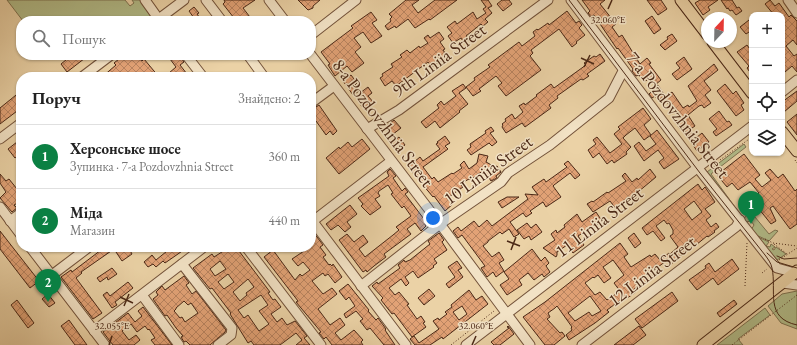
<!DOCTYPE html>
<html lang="uk">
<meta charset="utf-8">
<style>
body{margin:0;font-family:"EB Garamond",serif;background:#f2f2f2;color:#222}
.controls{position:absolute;right:12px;top:12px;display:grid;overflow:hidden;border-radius:8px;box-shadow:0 1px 3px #0004}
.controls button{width:36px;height:36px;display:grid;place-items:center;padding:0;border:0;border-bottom:1px solid #e0e0e0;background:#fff;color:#222;font:20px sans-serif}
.compass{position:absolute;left:701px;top:12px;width:36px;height:36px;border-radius:50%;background:#fff;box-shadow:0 1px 3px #0004;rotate:22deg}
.you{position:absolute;left:433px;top:218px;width:14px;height:14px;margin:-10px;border:3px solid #fff;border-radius:50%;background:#1a73e8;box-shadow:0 0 0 6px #1a73e833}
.badge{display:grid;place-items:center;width:26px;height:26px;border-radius:50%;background:#0b8043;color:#fff;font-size:13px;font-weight:700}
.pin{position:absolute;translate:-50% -33px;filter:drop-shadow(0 1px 2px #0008)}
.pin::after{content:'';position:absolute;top:21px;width:14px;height:12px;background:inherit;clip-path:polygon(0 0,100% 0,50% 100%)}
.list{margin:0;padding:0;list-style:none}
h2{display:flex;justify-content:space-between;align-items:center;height:52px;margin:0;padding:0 16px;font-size:17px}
h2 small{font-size:13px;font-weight:400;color:#767676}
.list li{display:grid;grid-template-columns:26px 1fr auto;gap:12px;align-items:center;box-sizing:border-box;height:64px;padding:0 16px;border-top:1px solid #e0e0e0}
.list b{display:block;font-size:15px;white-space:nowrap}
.list p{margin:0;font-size:13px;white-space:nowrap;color:#767676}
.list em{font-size:13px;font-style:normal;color:#767676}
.icon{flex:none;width:22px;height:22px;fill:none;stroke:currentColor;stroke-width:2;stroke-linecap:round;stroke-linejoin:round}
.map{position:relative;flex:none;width:797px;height:345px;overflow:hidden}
.search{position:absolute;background:#fff;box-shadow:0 1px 3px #0004;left:16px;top:16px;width:300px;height:44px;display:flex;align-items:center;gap:10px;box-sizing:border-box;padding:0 14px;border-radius:16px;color:#767676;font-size:15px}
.panel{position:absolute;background:#fff;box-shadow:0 1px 3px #0004;left:16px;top:72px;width:300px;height:180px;border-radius:16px}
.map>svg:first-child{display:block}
.green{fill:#b2bd8a;stroke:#7e7250}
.building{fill:url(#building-cross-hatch);stroke:#4b2816;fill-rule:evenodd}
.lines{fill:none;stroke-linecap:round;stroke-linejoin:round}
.minor-casing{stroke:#73523a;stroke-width:11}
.major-casing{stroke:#4b2816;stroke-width:13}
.path{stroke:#4b2816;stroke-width:1;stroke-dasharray:1 2;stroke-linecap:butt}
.minor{stroke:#f2e2c5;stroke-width:9}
.major{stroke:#ebd2a6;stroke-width:11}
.tram{stroke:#4b2816;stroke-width:1}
.ticks{fill:none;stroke:#4b2816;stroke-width:1.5}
.labels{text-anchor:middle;stroke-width:3;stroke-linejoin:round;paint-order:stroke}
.street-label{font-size:18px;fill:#4b2816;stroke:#f2e2c5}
.ticks-label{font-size:10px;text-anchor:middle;fill:#4b2816;stroke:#f2e2c5;stroke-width:3;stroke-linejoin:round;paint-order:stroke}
</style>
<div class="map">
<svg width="797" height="345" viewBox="0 0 797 345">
<defs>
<pattern id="building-cross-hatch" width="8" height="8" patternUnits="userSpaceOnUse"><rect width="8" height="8" fill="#e2a276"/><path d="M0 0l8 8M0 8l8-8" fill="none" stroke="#b98460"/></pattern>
</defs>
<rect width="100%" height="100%" fill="#ebd2a6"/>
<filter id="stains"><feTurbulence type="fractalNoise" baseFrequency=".005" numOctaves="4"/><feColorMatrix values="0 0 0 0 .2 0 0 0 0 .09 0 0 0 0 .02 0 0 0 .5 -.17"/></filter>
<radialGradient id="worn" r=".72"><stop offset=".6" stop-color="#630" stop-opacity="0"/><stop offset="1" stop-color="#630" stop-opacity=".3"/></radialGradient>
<g class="green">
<polygon points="7,0 125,0 130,6 134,3 132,0 143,0 153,18 150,21 23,21"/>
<polygon points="744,144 746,147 711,174 740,214 739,214 707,172"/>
<polygon points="750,211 769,234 775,230 778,231 769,241 754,234 751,230 754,225 751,221 745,222 743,220"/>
<polygon points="756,236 769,242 766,246 770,247 771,244 775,247 772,249 774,250 776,247 786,254 777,260"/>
<polygon points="797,291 797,329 781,323 768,306 782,294"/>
<polygon points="765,308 770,315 738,339 743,345 717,345"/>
</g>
<g class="building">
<polygon points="224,0 255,0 243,8 253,21 230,21 234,18 223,4 225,2"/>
<polygon points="298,0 320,0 313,6 313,8 308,10"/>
<polygon points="406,0 419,0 412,5 418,13 435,0 457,0 430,20 429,19 415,28 408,19 396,28 395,26 388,30 385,26 391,21 390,19 392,17 389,14"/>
<polygon points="481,0 488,0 492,6 488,8 492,13 485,19 488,22 483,26 481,24 466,36 469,40 464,43 461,38 453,43 448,36 452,33 447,27 455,21 457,24 473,12 477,19 486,13 483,9 486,7"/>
<polygon points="502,0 509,0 512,4 503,11 497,4"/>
<polygon points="582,0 605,0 600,4 616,24 612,27 619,37 622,35 640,64 647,58 651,63 649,64 661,80 655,85 650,78 644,82 639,75 636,76 632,71 633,69 618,48 617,49 594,15 591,17 588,13 590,11"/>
<polygon points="647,0 661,0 667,9 658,15"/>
<polygon points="700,0 718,0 708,7 710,10 703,15 695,3"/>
<polygon points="721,0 732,0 737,8 739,7 742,11 736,15 732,10 730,11 728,8 727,9"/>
<polygon points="770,0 775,6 779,3 789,17 791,15 797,21 797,45 793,40 786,46 794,56 797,54 797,72 792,66 785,72 782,68 782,60 785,58 782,53 782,32 785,30 782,27 782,15 774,15 765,4"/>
<polygon points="194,7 199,13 197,14 202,21 190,21 194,18 189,11"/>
<polygon points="567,11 576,23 579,21 582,25 579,28 585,35 576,42 577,43 572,47 559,29 531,50 533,53 530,56 541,70 506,96 498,86 502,83 496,76 479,89 481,91 473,96 466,87 475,80 474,78 490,67 488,65 519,42 522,46 535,36 533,32 537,29 538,30 548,23 549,25"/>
<polygon points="371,12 377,20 372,23 382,36 371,43 363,32 354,38 361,47 355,52 364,63 352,72 347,66 335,76 328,65 330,64 321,52 353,28 351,26"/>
<polygon points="652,16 661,29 654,34 645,21"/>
<polygon points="749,20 752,24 752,30 746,34 740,27"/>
<polygon points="439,32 444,39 440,42 445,49 443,50 448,57 433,66 431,66 428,62 396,86 392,81 385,86 380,78 383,76 382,74 393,67 391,64 402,57 400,55 407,50 410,53 419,46 420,48 428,43 424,38 428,35 430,38"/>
<polygon points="672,34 677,41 665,50 660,45 668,39 667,37"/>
<polygon points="747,45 752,52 752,75 747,68 749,66 737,52"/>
<polygon points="600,54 605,61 587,74 589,76 583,80 581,79 557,96 558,98 549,105 551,108 525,127 522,123 506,133 502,127 503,125 502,124 506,121 505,119 512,114 515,119 523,112 519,106 524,103 525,105 537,96 536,95 551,84 554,88 586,65 584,63 594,56 596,57"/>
<polygon points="72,55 89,55 67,72 61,64"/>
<polygon points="124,55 138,55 142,61 144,59 159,77 125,77 121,72 115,77 102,77 116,65 114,63"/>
<polygon points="167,55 179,55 184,62 180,65 187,74 183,77 173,77 169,73 176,67"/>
<polygon points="684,57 692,69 677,80 672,74 680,68 676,63"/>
<polygon points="714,64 718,70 704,81 711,90 705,95 711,103 704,108 702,105 699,106 688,115 695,126 689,130 696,138 702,133 709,142 697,151 689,139 690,138 683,127 680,129 674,120 678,117 664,98 672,92 683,108 688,105 689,107 697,101 688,86"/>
<polygon points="351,75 357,83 355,85 359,91 353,95 343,81"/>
<polygon points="463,84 466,88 459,93 468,104 459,111 460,112 440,128 435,121 426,128 421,122 439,108 437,105 441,101 444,105 456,96 452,91"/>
<polygon points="725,84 733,94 736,91 744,103 741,105 744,110 736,116 717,91"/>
<polygon points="658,85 665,96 658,100 655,96 652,98 649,94 652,91 651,90"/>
<polygon points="368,87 372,93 368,96 374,103 365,110 360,104 366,101 360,93"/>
<polygon points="21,91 21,108 0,124 0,108"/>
<polygon points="797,91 797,101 784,112 782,109 782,102"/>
<polygon points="319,105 337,131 333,135 330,131 326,135 316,121 311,124 311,110"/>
<polygon points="643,108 651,119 644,125 651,135 644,140 635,128 626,135 623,138 631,147 626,152 627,154 614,163 612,160 607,164 599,153 593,158 588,150 596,144 593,140 597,137 610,153 622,144 614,134 620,129 618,127"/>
<polygon points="719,111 727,122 729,121 732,125 716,136 713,132 717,129 709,119"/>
<polygon points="797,114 797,135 787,122"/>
<polygon points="394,120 401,128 392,135 385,127"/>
<polygon points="491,127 494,131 490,133 497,142 492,146 489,143 471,155 467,150 471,147 470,144 486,133 485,131"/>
<polygon points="657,130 679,159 664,169 659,162 664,158 658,150 644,161 634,146 639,142 646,151 656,144 650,136"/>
<polygon points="445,136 450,143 445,146 448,149 423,167 432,179 434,177 438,182 452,173 453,174 462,168 460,165 464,161 469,169 477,163 479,154 488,156 486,162 495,167 497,166 501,172 496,176 497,178 491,181 484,170 470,180 469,179 460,184 463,187 449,197 454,203 445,211 434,196 433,197 408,167 420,157 423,161 440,149 436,144 438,143 437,142"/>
<polygon points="399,137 405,145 397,151 391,143"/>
<polygon points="362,139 370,149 339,174 326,158 339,147 340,149 348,142 352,147"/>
<polygon points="17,142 21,146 21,148 18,150 20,154 15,158 8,149"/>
<polygon points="744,154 760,175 755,179 762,187 771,180 765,173 770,169 778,178 783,174 795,191 797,189 797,224 790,229 773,206 770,208 776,221 771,224 751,199 759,193 750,182 738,190 732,183 727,187 717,175"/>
<polygon points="568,161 580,175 575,179 570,173 554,185 553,186 561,197 546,207 543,202 530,211 532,213 526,217 523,213 510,222 519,234 514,237 509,229 502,234 500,232 488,241 488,242 483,246 492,257 499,252 504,260 499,263 504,271 496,277 493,272 487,277 481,268 485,266 462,235 458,238 453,231 458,227 461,231 474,221 479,227 487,220 492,226 528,199 525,194 538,195 532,187 544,179 546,182 567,167 564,164"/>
<polygon points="390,169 396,176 393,178 402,191 405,188 408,192 405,194 427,223 425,224 426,226 421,231 415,223 407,229 411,234 384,254 386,257 374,266 367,272 366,270 363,272 339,240 347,234 354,242 363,235 368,242 359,249 365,257 393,235 399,230 396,227 411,216 404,206 402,208 391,194 393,193 388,185 379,191 378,193 380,196 375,199 381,207 370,215 361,206 363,204 358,198 389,176 387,172"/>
<polygon points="650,169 656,177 638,192 640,195 635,199 633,196 616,209 610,201 593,212 587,204 592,201 593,202 607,192 608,193 626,181 622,176 625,173 632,182 637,178 638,180"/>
<polygon points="0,174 6,181 9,179 17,189 18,189 21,193 21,201 14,205 17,208 12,212 0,198 6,192 0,183"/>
<path d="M698,184l4,6 3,-3 10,15 -10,7 6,7 -5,4 5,7 5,-4 3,4 -5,4 1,1 -7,5 -1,-1 -11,9 -3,-3 -7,6 2,2 -18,15 -4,-4 -8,6 4,5 -28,17 2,3 -13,9 -1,-2 -15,11 2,2 -14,11 -26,17 -3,-5 6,-5 -1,-2 1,-1 -15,-21 -2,2 -7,5 2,4 -3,2 13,14 2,-1 3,4 -11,9h-9l-22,-28 22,-15 75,-59 8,11 -4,3 7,10 19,-12 1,2 4,-3 5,6 9,-7 1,1 8,-7 -8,-11 3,-2v-4l-4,-7 -2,1 -3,-4 -8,6 9,12 -4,3 -8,-10 -6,4 -5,-7zM694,201l8,11 -10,8 -8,-11zM613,260l11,15 -10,8 6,8 -13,9 -7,-8 -5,3 -10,-12 8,-6 1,1 4,-3 6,8 7,-5 -8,-11zM590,296l11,15 -9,5 -3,-4 -14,9 -7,-8z"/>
<polygon points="507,197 519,197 502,208 498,202"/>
<polygon points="350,205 357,214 347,222 351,227 345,232 338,225 331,230 326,224"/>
<polygon points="596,212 602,221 594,227 593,226 578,236 584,245 573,253 567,245 557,252 557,255 556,257 543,248 555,240 551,234 556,230 557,233 565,227 564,225 577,214 582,222"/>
<polygon points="527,223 531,228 536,224 542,232 531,240 529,236 524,239 517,230"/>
<polygon points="311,229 323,245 320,247 326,255 323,257 329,265 330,264 332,266 333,264 342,277 335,283 328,274 325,276 323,273 312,281 323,294 332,288 337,294 318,309 330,325 340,318 345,325 335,333 341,340 354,330 363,340 361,342 363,345 332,345 326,337 324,339 319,333 321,332 296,302 298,301 264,257 273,250 295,280 300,274 302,276 310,270 303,262 298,266 292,259 304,251 301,247 311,247"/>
<polygon points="0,231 39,281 30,288 0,249"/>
<polygon points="439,233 444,240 442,242 447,250 434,259 437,263 433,266 434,267 418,278 413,271 405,277 409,283 406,286 401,279 389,288 395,295 399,292 409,304 407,305 417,319 421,316 425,322 423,323 426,327 412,337 394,313 392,314 381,300 383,298 372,286 377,282 378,284 400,268 398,265 404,260 405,262 410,260 430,244 428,241"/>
<polygon points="634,233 641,243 635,248 628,238"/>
<polygon points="105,247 128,247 132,254 122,261 114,249 81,272 82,273 76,278 102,313 93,319 61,277 71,270 72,272"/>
<polygon points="172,247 188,247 165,263 163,261 156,267 153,264 148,267 144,262 152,255 156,260"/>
<path d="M222,247h14l34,45 -2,1 5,7 2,-1 6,8 -10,7 6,8 5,-4 5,7 8,-4 12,15 -3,2 6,7h-14l6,-5 -6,-7 -16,12h-26l-3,-4 -3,2 -18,-29 1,-1 -19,-25 -2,1 -17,-21 19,-14 2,3 11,-7zM220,261l6,8 -11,7 -5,-7zM228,274l6,8 -10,7 -6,-7zM248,279l6,8 -8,6 1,2 -7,6 -7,-9zM261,295l7,10 -9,6 10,13 -10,7 -11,-16 -4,3 -6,-8z"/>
<polygon points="532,249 541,261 545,257 549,263 546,266 550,272 544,277 542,274 534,280 528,273 519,280 522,285 507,295 500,285 509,279 504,272"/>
<polygon points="732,259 739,269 718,285 713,278 697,290 689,280 706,268 705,266 709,263 715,272"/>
<polygon points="457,261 462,268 458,270 463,277 449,288 446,284 455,277 448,267"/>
<polygon points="112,268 117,274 108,280 107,277 100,282 97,278"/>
<path d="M184,276l5,7 -3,2 6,9 4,-3 30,39 -1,2 -15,13h-20l-4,-4 -2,1 -3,-5 2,-1 -7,-8 -9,-13 -2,1 -12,-17 5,-4 -2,-3 6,-6 3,4zM184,301l4,4 3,-2 7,10 -13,9 -3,-5 -2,1 -6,-7 2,-2v-1z"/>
<polygon points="128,282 133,288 115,302 117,305 112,308 103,295 107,292 110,296"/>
<polygon points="348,284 369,310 368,311 376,320 378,318 386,329 385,330 395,345 384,345 370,328 367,330 360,321 363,319 356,311 346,318 344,314 355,306 349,297 346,300 339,291"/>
<polygon points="429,289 435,296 424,305 418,298"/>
<path d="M469,290l7,10 6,-4 6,8 -45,35 -1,-2 -12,8h-15l-5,-6 4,-3 5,7 20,-14 -6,-8 5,-3 1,2 8,-6 -2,-2 7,-5 -1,-2zM462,306l5,8 -8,6 -6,-8z"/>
<polygon points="672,292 678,301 642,328 635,319"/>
<polygon points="48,294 55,303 49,307 42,299"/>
<polygon points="17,300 34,323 28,328 11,305"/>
<polygon points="734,300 737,304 720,317 717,313"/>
<polygon points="143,307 172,345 155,345 151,340 155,338 149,329 148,330 145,326 137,332 131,324 122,331 129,340 136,335 140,340 134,345 113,345 103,332 128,313 135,322 142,316 138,311"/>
<polygon points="69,320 87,345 75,345 61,326"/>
<polygon points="508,326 514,334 500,345 494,345 491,342 509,328 507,327"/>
<polygon points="639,326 646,335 633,345 614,345"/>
</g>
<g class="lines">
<g class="minor-casing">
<g id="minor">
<polyline points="145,0 160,21"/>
<polyline points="206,0 222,21"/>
<polyline points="269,0 285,21"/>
<polyline points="571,0 697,167 777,268 795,273"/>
<polyline points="788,0 797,13"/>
<polyline points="156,21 184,0"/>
<polyline points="311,35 356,0"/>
<polyline points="186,55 203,77"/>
<polyline points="248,55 264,77"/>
<polyline points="311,55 440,224 530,345"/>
<polyline points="82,77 111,55"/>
<polyline points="782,92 797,80"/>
<polyline points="311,103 334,86"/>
<polyline points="367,129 399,110 548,0"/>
<polyline points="0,139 21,123"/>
<polyline points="0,207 21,235"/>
<polyline points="311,219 406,345"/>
<polyline points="10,221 21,213"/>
<polyline points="313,221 391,161"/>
<polyline points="30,247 105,345"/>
<polyline points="246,247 321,345"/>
<polyline points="182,264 232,328 231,335 218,345"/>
<polyline points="52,275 89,247"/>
<polyline points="783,283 797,285"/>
<polyline points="361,286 440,224 501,182 508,173 550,145 609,98 623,71"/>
<polyline points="142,295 179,345"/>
<polyline points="94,331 204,247"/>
<polyline points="466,345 752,126"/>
<polyline points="582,345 736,227 740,220"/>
</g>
</g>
<g class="major-casing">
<g id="major">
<polyline points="681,0 707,34"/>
<polyline points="713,42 752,93"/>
<polyline points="782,132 797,151"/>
<polyline points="703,345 797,271"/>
</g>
</g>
<g class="path">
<polyline points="720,160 752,137"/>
<polyline points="795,160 797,163"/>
<polyline points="765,239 773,243 797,246"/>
<polyline points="774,244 787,254"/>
<polyline points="779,260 797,248"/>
<polyline points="762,273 767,269"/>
<polyline points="745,286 747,243"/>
<polyline points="451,345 494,311"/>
<polyline points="732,345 797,295"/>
</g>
<use href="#minor" class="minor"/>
<use href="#major" class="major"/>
<g class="tram">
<path d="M569,0l131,173 65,82c3,4 6,8 7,13 5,23 -8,50 25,57"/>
<polyline points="767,253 777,262 797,268"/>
<polyline points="777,256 784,259 797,258"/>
</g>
</g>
<path class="ticks" d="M608,9l4,-9M581,58l13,6M584,67l6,-12M507,241l13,5M511,250l5,-13M120,297l13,6M124,306l5,-12M109,345l3,-9M472,345l4,-9"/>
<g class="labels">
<g class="street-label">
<text transform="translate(439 60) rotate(-36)" y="6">9th Liniia Street</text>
<text transform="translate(678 115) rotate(52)" y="6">7-a Pozdovzhnia Street</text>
<text transform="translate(383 123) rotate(53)" y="6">8-a Pozdovzhnia Street</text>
<text transform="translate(488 170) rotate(-36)" y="6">10 Liniia Street</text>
<text transform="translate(599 222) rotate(-37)" y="6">11 Liniia Street</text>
<text transform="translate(652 271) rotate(-37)" y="6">12 Liniia Street</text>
</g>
</g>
<g class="ticks-label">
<text x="608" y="23">32.060°E</text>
<text x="112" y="329">32.055°E</text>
<text x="476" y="329">32.060°E</text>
</g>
<rect width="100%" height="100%" filter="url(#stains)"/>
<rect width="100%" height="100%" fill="url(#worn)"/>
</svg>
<div class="controls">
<button>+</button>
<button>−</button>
<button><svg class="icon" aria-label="locate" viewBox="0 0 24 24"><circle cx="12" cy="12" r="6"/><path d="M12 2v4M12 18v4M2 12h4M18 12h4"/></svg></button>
<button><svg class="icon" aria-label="layers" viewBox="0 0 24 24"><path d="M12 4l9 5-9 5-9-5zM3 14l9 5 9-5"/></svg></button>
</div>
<svg class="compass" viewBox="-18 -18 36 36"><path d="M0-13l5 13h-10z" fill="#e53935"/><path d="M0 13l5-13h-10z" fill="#767676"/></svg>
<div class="you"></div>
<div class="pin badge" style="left:751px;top:224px">1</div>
<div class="pin badge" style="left:48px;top:302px">2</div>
<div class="search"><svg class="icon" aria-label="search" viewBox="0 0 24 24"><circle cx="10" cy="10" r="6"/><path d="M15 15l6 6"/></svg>Пошук</div>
<section class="panel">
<h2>Поруч<small>Знайдено: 2</small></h2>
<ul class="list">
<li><span class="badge">1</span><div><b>Херсонське шосе</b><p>Зупинка · 7-a Pozdovzhnia Street</p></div><em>360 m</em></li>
<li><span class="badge">2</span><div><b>Міда</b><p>Магазин</p></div><em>440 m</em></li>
</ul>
</section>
</div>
